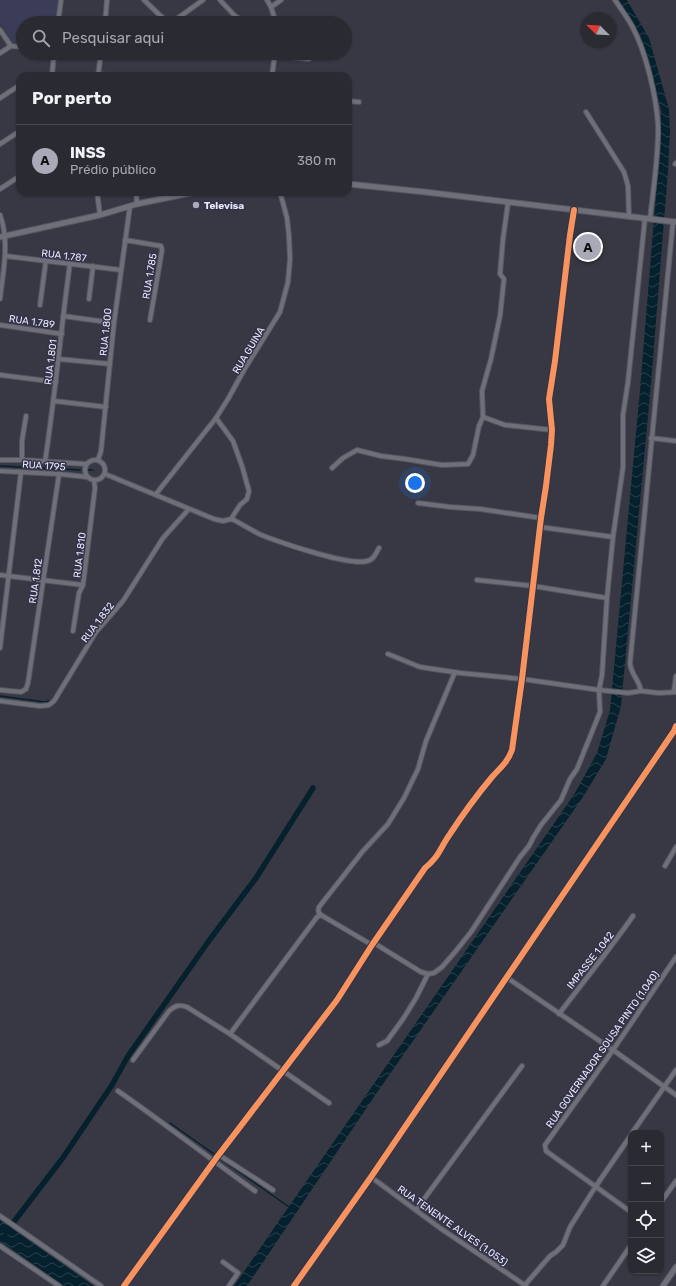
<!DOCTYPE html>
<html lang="pt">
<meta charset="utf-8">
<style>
body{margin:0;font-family:Rubik,sans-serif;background:#36363f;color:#f1f3f6}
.controls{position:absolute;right:12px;bottom:12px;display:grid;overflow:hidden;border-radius:8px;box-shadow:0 1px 3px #0004}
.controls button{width:36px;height:36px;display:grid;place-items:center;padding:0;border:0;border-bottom:1px solid #46464e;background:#2a2a33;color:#f1f3f6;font:20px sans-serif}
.compass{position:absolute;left:580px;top:12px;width:36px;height:36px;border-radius:50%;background:#2a2a33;box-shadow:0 1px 3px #0004;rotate:294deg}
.you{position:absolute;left:415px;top:483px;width:14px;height:14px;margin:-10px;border:3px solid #fff;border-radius:50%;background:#1a73e8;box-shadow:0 0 0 6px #1a73e833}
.badge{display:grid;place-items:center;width:26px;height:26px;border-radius:50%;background:#a9aab8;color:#111;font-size:13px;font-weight:700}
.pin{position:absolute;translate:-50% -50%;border:2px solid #fff;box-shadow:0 1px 4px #0006}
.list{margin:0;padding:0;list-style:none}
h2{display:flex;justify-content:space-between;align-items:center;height:52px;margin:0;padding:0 16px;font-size:17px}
h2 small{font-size:13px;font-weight:400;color:#a5a7ac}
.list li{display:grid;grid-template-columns:26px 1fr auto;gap:12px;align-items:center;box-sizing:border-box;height:72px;padding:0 16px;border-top:1px solid #46464e}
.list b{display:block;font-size:15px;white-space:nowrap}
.list p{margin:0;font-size:13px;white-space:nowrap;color:#a5a7ac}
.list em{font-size:13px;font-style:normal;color:#a5a7ac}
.icon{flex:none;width:22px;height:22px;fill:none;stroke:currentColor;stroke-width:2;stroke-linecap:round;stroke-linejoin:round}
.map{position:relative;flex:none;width:676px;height:1286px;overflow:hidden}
.search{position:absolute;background:#2a2a33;box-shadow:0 1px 3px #0004;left:16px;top:16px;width:336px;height:44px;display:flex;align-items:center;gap:10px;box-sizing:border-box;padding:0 14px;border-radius:22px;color:#a5a7ac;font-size:15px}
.panel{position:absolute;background:#2a2a33;box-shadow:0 1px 3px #0004;left:16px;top:72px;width:336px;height:124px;border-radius:12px}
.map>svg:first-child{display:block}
.built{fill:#3b3c57}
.water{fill:url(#water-waves)}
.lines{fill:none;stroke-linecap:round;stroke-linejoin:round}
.stream{stroke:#06212e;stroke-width:1.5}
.canal{stroke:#06212e;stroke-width:5.5}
.minor-casing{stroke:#545560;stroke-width:6}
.tertiary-casing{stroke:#545560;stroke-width:7}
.minor{stroke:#6f6f7a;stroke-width:4}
.tertiary{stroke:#6f6f7a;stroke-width:5}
.cycleway-casing{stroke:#32334a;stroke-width:8}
.cycleway{stroke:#f8935d;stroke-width:6}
.poi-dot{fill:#a9aab8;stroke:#32334a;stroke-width:1.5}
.labels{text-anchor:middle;stroke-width:3;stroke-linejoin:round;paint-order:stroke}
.poi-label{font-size:10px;font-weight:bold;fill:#e6e8f7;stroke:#32334a;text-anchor:start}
.street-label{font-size:10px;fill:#e6e8f7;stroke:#32334a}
</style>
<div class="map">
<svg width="676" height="1286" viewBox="0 0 676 1286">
<defs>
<pattern id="water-waves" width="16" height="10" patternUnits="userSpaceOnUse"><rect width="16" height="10" fill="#06212e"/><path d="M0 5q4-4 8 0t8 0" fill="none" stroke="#2a414d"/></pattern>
</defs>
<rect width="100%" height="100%" fill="#383844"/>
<polygon class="built" points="0,0 58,0 56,23 23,23 23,43 12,42 0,22"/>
<g class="water">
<polygon points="619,0 627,0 649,38 669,109 670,132 668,171 651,384 621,706 606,759 583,797 376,1094 247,1286 234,1286 575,793 597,753 610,710 640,390 661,133 661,110 651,72 642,41"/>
<polygon points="0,1220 94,1286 64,1286 0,1241"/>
</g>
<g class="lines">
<g class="stream">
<polyline points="0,466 80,470"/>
<polyline points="88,470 93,470"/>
<polyline points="0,696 45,702 49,701"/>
<polyline points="170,1123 289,1207"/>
</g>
<polyline class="canal" points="6,1232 62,1159 112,1085 128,1056 208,942 256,878 313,788"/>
<g class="minor-casing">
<g id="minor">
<polyline points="144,0 168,23"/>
<polyline points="220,0 235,16 240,19 259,23"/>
<polyline points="267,0 271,7 276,23"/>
<path d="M615,0c6,9 12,17 17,26 14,26 24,69 26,99 1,29 -5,65 -8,94"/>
<polyline points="271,7 281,0"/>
<polyline points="58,23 61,0"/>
<polyline points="105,23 107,0"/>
<polyline points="155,23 162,17"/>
<polyline points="171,23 203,0"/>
<polyline points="0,30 11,46"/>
<polyline points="0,53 11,46 23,47"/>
<polyline points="76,53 101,56"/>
<polyline points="275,55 309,59"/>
<polyline points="98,74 114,76"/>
<polyline points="52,76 54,53"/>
<polyline points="98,76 101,53"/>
<polyline points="272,76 275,53"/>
<polyline points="0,98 20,85"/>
<polyline points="348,101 359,102"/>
<polyline points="586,112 624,172 628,186 629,217"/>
<polyline points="0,144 20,131"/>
<polyline points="675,164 676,163"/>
<polyline points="0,189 20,176"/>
<polyline points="97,192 100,215"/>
<polyline points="136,192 137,204"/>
<path d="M0,215c10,26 3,57 0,84"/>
<path d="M673,222l-43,441c1,12 9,16 11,28l18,2 17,-1"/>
<polyline points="125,240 161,246 162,250 150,320"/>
<polyline points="5,256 121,270"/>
<polyline points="89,299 93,266"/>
<polyline points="40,305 46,260"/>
<polyline points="63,316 114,323"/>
<polyline points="0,325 62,334"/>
<polyline points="59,359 110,364"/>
<polyline points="0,375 56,382"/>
<polyline points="54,401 106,407"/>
<polyline points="483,417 505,425 552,430"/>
<polyline points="216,418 233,441 242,466 249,491 247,499 240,505 231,519"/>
<polyline points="651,438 676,441"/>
<circle cx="95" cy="470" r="10"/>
<polyline points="0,460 22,460 86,464"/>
<polyline points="22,460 22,441 26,416"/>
<polyline points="98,460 101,451 114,323 130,206"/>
<path d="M45,462c10,-66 16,-133 25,-199"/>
<polyline points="332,468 343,458 357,450 381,456 405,459 442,465 468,464 473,455 479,426 483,417 482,391 491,359 500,316 504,279 500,274 503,239 508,203"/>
<polyline points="0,471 59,474 87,477"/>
<path d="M105,474l109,45 9,2 8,-2 3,1 25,14 10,4c19,7 81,28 98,23 7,-1 9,-8 12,-13"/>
<polyline points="156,494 216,418 228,399 244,370 280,312 288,282 290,259 289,236 287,218 280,192"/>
<polyline points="418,503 450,507 480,509 541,518"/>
<polyline points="540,527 613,537"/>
<polyline points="0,575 83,585"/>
<polyline points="477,580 533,586 607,598"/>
<polyline points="73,631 79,593 83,585 95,488 94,480"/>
<polyline points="0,648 21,472"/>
<polyline points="388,654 420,667 460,673 522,679 599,690 628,693 641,691"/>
<polyline points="0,690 21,692 26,689 28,683 59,474"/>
<polyline points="674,691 676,676"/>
<polyline points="0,701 40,706 49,705 54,701 96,632 123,601 163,538 188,510"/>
<polyline points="665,866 676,847"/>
<path d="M321,915c-3,-2 -3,-5 -2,-8l44,-56 25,-27 16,-26 14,-29 8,-28 29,-69"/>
<polyline points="374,943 421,972 428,974 434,973 442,967 455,952 471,932 520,857 529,846 533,838 541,825 561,800 570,779 577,769 600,712 599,690 602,675 607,598 613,537 623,467 623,415 628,382 645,218"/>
<polyline points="506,977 613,1050 676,1095"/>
<path d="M559,1014c25,-33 51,-65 74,-98"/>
<polyline points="230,1034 317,917 321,915 372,945"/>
<polyline points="379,1045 387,1041 403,1019 416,998 428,974"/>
<path d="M133,1060l36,-49c6,-5 9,-7 18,-4l43,27 99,69"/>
<path d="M118,1091c46,32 91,67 137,100"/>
<polyline points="632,1133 676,1070"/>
<polyline points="219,1155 273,1190"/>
<polyline points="371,1177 440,1228 526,1286"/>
<polyline points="661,1202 676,1181"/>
<polyline points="416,1210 522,1066"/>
<polyline points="631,1212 546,1151 545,1145 613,1050 676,957"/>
<polyline points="0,1216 101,1286"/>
<polyline points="0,1246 59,1286"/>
<polyline points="223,1262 238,1273 229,1286"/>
<path d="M124,1286l93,-129 120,-157 35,-55 53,-77c14,-11 15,-20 25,-34 13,-20 27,-39 42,-57 9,-10 15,-14 20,-27l10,-71 19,-161 5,-32 5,-41 1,-15 -3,-31 6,-38 15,-126 4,-25"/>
<polyline points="294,1286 371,1177 674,731 676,726"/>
<polyline points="524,1286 550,1256 556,1252 563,1245 570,1227 596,1186 631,1135"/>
<polyline points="603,1286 631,1245"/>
</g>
</g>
<g class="tertiary-casing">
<g id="tertiary">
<polyline points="348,184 425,192 676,222"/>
<polyline points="0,237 100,215 137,204 195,192"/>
<polyline points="663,1286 676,1267"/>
</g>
</g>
<use href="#minor" class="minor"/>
<use href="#tertiary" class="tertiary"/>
<g class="cycleway-casing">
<g id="cycleway">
<path d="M124,1286l93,-129 120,-157 35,-55 53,-77c14,-11 15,-20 25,-34 13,-20 27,-39 42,-57 9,-10 15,-14 20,-27l10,-71 19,-161 5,-32 5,-41 1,-15 -3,-31 6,-38 15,-126 4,-25"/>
<polyline points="294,1286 371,1177 674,731 676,726"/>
</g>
</g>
<use href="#cycleway" class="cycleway"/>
</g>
<circle class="poi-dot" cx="196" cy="205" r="4"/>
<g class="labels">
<g class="poi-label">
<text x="204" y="209">Televisa</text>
</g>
<g class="street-label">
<text transform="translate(64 255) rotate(7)" y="4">RUA 1.787</text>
<text transform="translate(149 276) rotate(-81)" y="4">RUA 1.785</text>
<text transform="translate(32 321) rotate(8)" y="4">RUA 1.789</text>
<text transform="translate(105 332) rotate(-84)" y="4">RUA 1.800</text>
<text transform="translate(248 350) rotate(-59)" y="4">RUA GUINA</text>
<text transform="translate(50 362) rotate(-83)" y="4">RUA 1.801</text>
<text transform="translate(44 465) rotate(4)" y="4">RUA 1795</text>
<text transform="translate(79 555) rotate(-83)" y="4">RUA 1.810</text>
<text transform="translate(35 581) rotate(-82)" y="4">RUA 1.812</text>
<text transform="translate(97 622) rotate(-53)" y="4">RUA 1.832</text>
<text transform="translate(590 960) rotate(-52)" y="4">IMPASSE 1.042</text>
<text transform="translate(602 1049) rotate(-55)" y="4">RUA GOVERNADOR SOUSA PINTO (1.040)</text>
<text transform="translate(453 1225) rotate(35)" y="4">RUA TENENTE ALVES (1.053)</text>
</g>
</g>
</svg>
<div class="controls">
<button>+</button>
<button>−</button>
<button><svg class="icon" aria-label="locate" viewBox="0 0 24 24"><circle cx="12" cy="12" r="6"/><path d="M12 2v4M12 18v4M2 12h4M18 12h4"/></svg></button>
<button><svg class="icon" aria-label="layers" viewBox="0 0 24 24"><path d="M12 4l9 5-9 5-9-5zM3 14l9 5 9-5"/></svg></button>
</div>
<svg class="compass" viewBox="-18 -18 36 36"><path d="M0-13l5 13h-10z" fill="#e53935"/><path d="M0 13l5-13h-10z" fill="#a5a7ac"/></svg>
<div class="you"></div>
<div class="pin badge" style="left:588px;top:247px">A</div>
<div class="search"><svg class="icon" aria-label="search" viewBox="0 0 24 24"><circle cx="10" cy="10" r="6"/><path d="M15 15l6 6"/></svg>Pesquisar aqui</div>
<section class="panel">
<h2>Por perto<small></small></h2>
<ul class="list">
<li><span class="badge">A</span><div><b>INSS</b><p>Prédio público</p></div><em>380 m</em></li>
</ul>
</section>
</div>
